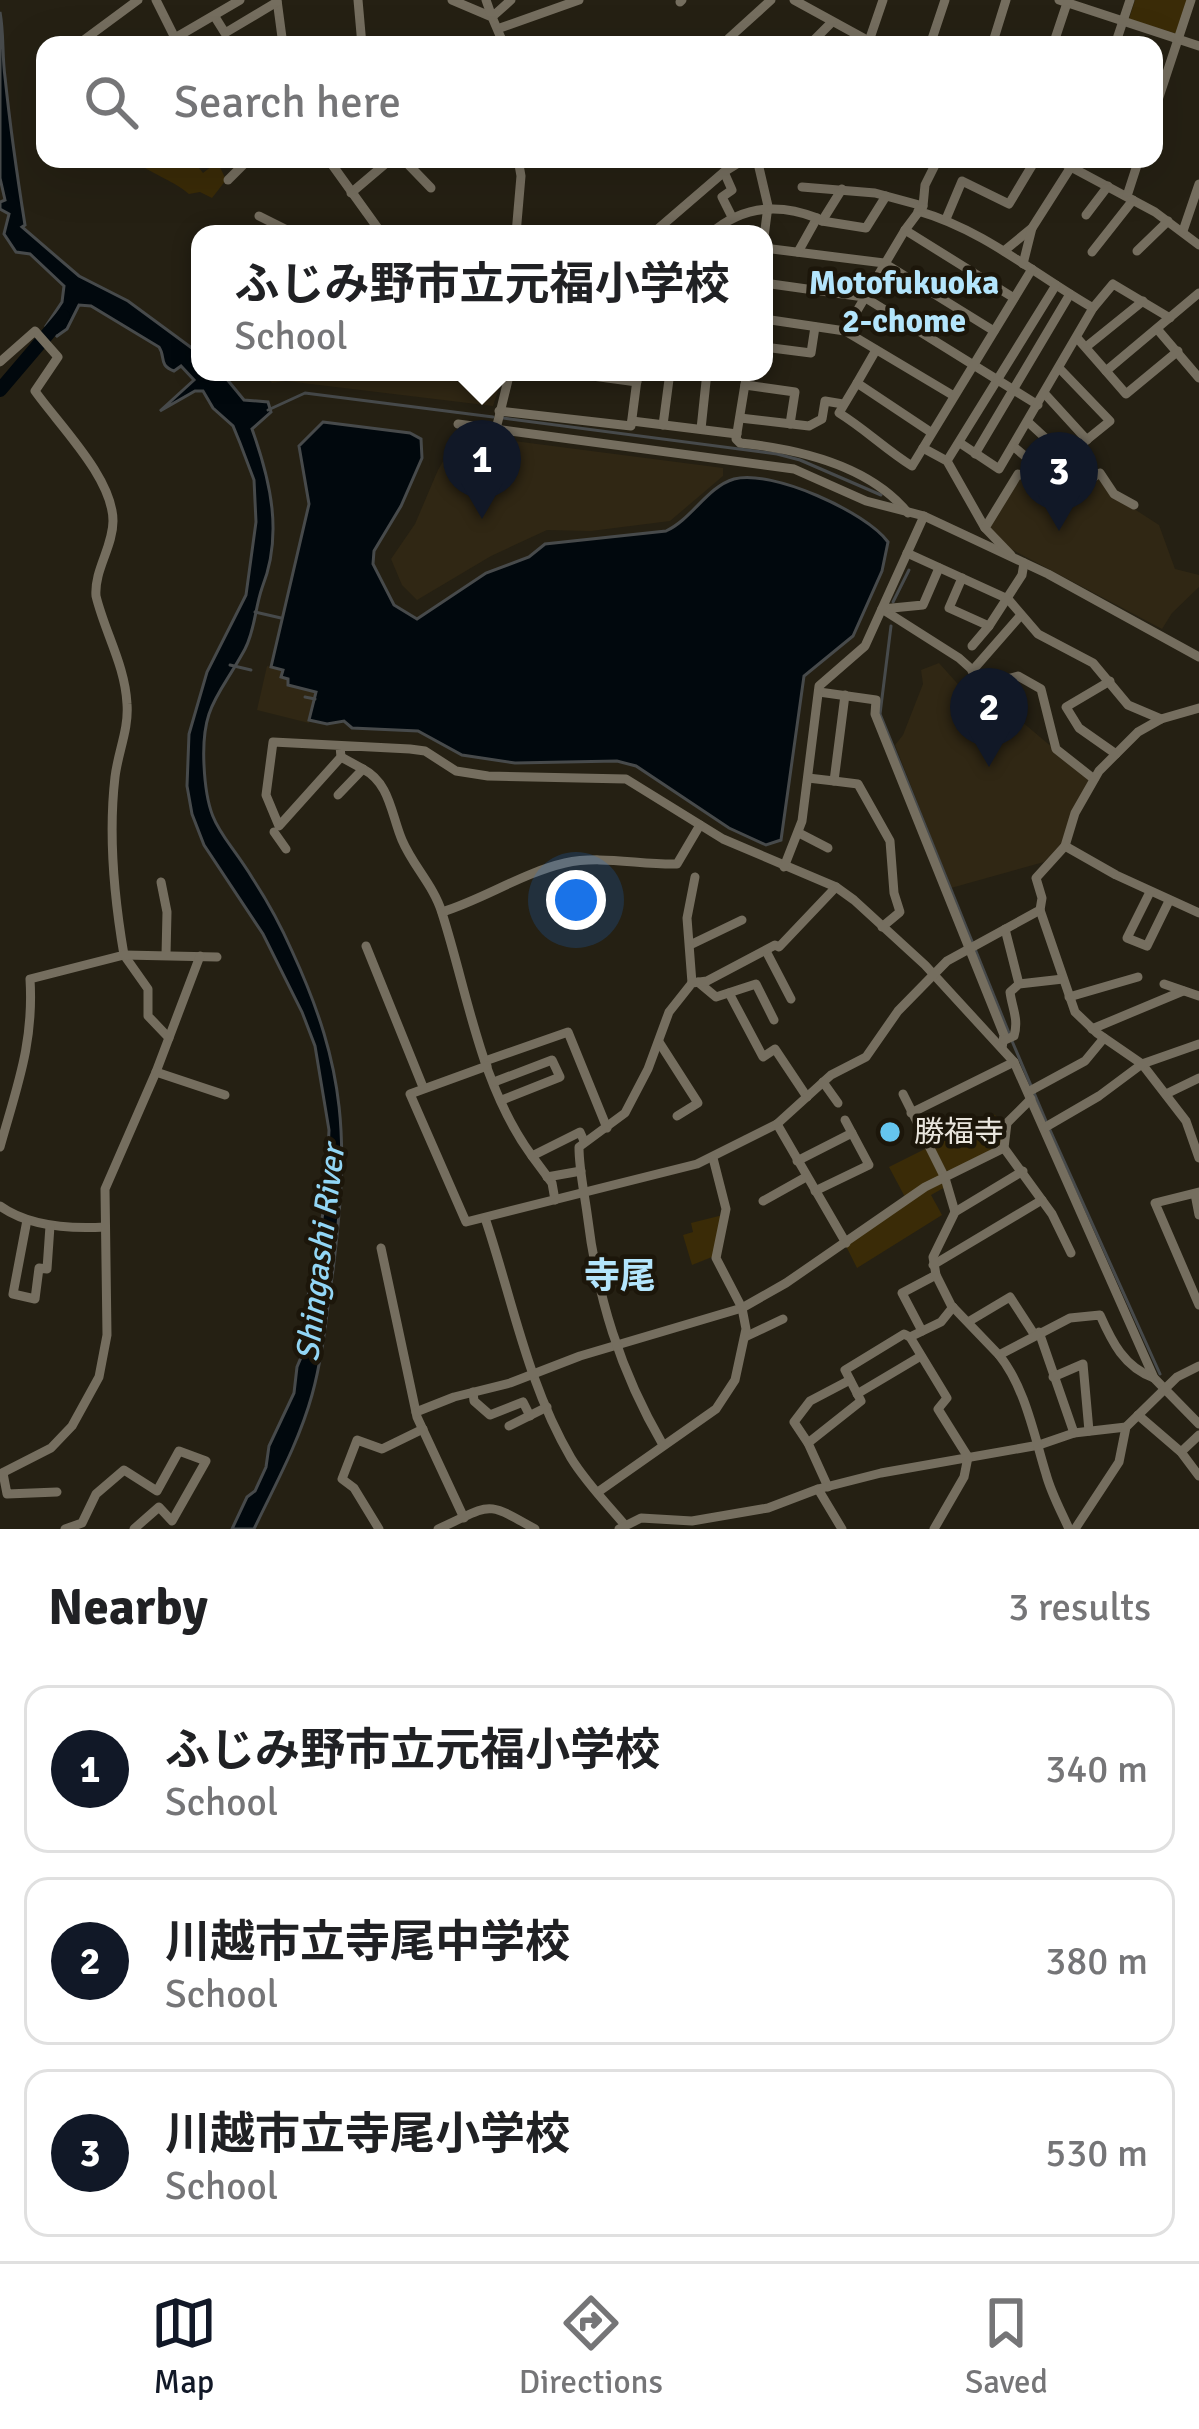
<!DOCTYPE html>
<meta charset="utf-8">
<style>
body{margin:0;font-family:Signika,"Noto Sans JP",sans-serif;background:#f2f2f2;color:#202124}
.you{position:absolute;left:576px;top:900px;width:42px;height:42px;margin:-30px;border:9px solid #fff;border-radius:50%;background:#1a73e8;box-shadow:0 0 0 18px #1a73e833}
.badge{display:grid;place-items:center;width:78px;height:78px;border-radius:50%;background:#111827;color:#fff;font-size:39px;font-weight:700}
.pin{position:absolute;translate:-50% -99px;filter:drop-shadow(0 3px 6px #0008)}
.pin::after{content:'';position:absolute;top:63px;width:42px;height:36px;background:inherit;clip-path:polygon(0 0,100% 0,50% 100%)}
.popup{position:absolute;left:191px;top:225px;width:582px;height:156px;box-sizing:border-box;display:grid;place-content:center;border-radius:24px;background:#fff;filter:drop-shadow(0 3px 9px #0005);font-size:39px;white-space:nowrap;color:#757577}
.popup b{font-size:45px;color:#202124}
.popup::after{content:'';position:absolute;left:50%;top:100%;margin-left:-24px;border:24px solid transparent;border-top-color:#fff}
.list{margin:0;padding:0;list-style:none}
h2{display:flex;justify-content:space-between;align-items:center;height:156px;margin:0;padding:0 48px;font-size:51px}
h2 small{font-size:39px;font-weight:400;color:#757577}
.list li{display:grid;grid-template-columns:78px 1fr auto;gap:36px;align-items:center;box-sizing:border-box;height:168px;margin:0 24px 24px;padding:0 24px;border:3px solid #e0e0e0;border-radius:24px}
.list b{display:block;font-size:45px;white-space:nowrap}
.list p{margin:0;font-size:39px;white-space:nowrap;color:#757577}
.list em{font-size:39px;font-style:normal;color:#757577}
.icon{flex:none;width:66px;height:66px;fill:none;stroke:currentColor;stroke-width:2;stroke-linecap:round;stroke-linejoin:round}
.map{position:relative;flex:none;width:1199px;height:1529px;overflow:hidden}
.search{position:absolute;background:#fff;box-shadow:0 12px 48px #0002;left:36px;right:36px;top:36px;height:132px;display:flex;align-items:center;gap:30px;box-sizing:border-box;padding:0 42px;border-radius:24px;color:#757577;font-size:45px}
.sheet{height:732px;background:#fff}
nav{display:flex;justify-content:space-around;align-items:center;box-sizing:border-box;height:168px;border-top:3px solid #e0e0e0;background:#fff;font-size:33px;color:#757577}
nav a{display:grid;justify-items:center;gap:6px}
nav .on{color:#111827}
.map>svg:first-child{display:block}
.built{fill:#302714}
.green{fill:#3a2b07}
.water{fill:#01080d;stroke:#474a4b;stroke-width:3}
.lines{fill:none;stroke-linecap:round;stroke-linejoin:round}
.stream{stroke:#474a4b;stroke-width:3}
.river{stroke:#01080d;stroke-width:14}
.minor{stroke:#756e5f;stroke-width:9}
.poi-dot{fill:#65c5ee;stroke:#1c160a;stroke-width:4.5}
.labels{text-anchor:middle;stroke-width:9;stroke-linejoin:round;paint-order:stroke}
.poi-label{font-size:30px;fill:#e9e5dd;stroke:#1c160a;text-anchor:start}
.neighbourhood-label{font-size:33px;font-weight:bold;fill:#b3e5fc;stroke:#1c160a}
.water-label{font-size:33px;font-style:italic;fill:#92d6f5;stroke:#1c160a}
.quarter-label{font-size:36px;font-weight:bold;fill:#b3e5fc;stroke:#1c160a}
</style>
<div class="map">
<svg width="1199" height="1529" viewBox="0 0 1199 1529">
<rect width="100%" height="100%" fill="#252013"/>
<g class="built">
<polygon points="263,372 504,372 493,406 286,381 272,383"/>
<polygon points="459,434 723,468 723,476 670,521 591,531 547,530 491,556 417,600 402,585 391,559 415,524 438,470"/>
<polygon points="1098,476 1111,494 1159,525 1175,569 1199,575 1199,587 1172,613 1162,629 1011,549 988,527 1018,478 1036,487 1056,511 1089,492 1087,487"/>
<polygon points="939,663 965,692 1016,705 1021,721 1091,780 1063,842 1044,862 951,888 895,745 903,735 923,684 921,670"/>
<polygon points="267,666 283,670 289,685 316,691 309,723 257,710"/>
</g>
<g class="green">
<polygon points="1135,0 1187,0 1177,34 1129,19"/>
<path d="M133,159h29l7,5 3,-5h20l11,14 9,-7v-7h29l2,5 -9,6 -8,-10 -7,5 7,15 -14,18 -12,-6 -11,2c-16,-14 -41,-21 -56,-35z"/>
<polygon points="993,1114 1004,1121 1003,1144 961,1169 946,1171 929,1142 950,1128"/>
<polygon points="927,1148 942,1177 905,1197 889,1167"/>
<polygon points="942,1181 947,1186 931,1195 942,1215 857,1268 846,1246 914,1195"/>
<polygon points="723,1215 712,1257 692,1265 683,1235 693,1232 691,1223"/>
</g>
<g class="water">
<path d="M0,12c4,22 2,43 5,65 5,48 12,98 20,148l-3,2 57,49 49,25 72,53v18h21l23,28 24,2 3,10 -19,17c19,53 31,106 10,159 -7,20 -7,42 -17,61 -26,48 -44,56 -41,116 3,64 19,65 49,114 15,23 28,47 39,72 55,119 57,191 41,319 -6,41 -10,85 -21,125 -13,47 -37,90 -58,134h-22l15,-32 8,-6 11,-24 3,-21 25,-53 3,-26 8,-19 2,-46 19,-106 3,-66 -14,-84 -13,-34 -39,-78 -59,-89 -12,-31 -5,-28 2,-52 18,-62 39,-77 10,-73 -2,-42 -14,-37 -7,-17 -20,-18 -10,-17h-8l-35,20 34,-31 -13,-14 -7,5c-16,-6 -8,-14 -15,-24l-68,-41 -12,-1 -12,24 -10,7 -11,-10 16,-24 2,-16 -34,-32 -14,-2 -12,-18 5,-20 -9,-5v-7l5,-2 -5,-22z"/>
<path d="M323,422l87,11 11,6 1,19 -21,48 -27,45 -1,13 21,41 23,14 69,-46 43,-16 16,-13 121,-13c26,-12 41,-44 68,-52 38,-10 132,33 154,63l-6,29 -29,65 -49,40 -23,164 -15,5 -37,-17 -93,-62 -19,-5 -102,2 -53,-8 -44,-24 -66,-3 -8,-7 -17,3 -18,-4 7,-28 -28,-7v-6l-7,-2 2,-7 -12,-3 38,-163 -10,-58z"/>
</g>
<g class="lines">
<g class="stream">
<polyline points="268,410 305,393 493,417"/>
<polyline points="503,418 777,454 800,460 881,495"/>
<polyline points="893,602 909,570"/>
<polyline points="255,612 281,618"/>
<polyline points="891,626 880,714 1009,1033"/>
<polyline points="230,665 251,670"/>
<polyline points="305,697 315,699"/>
<polyline points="1012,1041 1046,1121"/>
<polyline points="1050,1130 1160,1374"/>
</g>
<polyline class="river" points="0,390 63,316"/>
<g class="minor">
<polyline points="156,0 175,38 168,45"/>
<polyline points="277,0 283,45"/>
<polyline points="358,0 362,45"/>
<polyline points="452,0 492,17 504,45"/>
<polyline points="486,0 492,17 511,0"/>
<polyline points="794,0 876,45"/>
<polyline points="1059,0 1199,46"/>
<polyline points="680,2 682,0"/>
<polyline points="215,17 225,33 277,2"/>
<polyline points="500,28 579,0"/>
<polyline points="175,38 240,0"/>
<polyline points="869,41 883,0"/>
<polyline points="77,45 138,0"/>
<polyline points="736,45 729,38 771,0"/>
<polyline points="809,45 832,22"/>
<polyline points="930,45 945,0"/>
<polyline points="992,45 1006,0"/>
<polyline points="1053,45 1068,0"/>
<polyline points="1115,45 1130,0"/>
<polyline points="1154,112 1191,0"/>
<polyline points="328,159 382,234"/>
<polyline points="403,159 431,188"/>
<polyline points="757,159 768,206 764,237"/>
<polyline points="1056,159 1155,212 1199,245"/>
<polyline points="724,172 732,190 722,197 732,217"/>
<polyline points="228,180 249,159"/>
<polyline points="802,187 875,193 923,206"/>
<polyline points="351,193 391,159"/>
<polyline points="1127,196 1139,159"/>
<path d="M918,211c66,19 116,63 175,97"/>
<polyline points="1086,215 1108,186"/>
<polyline points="259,216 295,234"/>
<polyline points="946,219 962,181 1009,204 1036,159"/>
<polyline points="822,221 866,228 886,196"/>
<polyline points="905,230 1014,298"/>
<polyline points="1183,231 1199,184"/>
<polyline points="516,234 521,176 518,159"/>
<polyline points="652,234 724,172 745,159"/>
<path d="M710,234c32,-28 69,-31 107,-16"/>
<polyline points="764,248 884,263 994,331"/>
<polyline points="1004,251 1032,228 1076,159"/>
<polyline points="1137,251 1168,221"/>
<polyline points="798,252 817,218 822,221 842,189"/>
<polyline points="1092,252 1133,200"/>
<polyline points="1023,264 1032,228"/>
<polyline points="764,283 864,297 1038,405"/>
<polyline points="764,319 845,331 954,396"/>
<polyline points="1158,330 1199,378"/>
<polyline points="845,331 905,230 923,206 925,185 938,159"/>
<polyline points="1078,339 1106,371 1199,293"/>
<polyline points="764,347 811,353 815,327"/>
<polyline points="1086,347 1143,301"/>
<path d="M0,362l35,-31 23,26 -23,34c24,34 78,87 78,130 0,26 -19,49 -17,75 9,37 29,69 31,108 2,25 -9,48 -12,73 -7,60 -1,120 9,178l-94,24c4,64 -13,107 -30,168"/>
<polyline points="1106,371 1126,394 1178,351"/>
<polyline points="563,372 637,382"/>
<path d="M747,372l-11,67 4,4c58,6 130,23 168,70"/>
<polyline points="857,383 876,350"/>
<polyline points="745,385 795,392 790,424"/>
<polyline points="1045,394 1087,440"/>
<polyline points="499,411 631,426 638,372"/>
<polyline points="740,418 809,426 822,419 825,401 843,404"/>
<polyline points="632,421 737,434"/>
<polyline points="1028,422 1066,457"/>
<polyline points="458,424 794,469 866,501 924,516 1048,574 1199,657"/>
<polyline points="663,425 670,372"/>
<polyline points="496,429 510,372"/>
<polyline points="701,429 707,372"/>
<path d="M932,433l-75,-50 -18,30c26,16 46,36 73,53l120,-197"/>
<polyline points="960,443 999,469 1093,308 1113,284 1170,318"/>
<polyline points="1013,446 1045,473"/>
<polyline points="923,448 947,461 985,528"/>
<polyline points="975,454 1070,294"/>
<polyline points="947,461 1056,285"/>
<polyline points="1037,480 1110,421 1060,369"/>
<polyline points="907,553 1008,599 1038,634 1093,663 1128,705 1161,719"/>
<polyline points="1011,555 985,528 1018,474 1037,480 1057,507 1086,490 1083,484 1100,473 1114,494 1134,505"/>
<polyline points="962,578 949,608 989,626 1022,575 1024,563"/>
<polyline points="882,609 959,658 988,684 1018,676 1041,689 1056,749 1094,779"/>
<polyline points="882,609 923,605 939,568"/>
<polyline points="972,646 989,626"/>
<polyline points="972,671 1021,615"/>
<polyline points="1110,681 1066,707 1079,728 1116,754"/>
<polyline points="819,692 876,700 875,714 1004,1035 1002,1048"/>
<polyline points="340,746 341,757 279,826 266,795 273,742 410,749 425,751 456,771 488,776 626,779 723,839 836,887 854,900 925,965 1014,1062 1154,1378 1199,1424"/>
<path d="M363,769c27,14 28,45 39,71 11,26 32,46 40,73 26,81 38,172 90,243l48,-24 4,9"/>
<polyline points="808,778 834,781 845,695"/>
<polyline points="834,781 858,784 890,841 894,893 900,912 882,927"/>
<polyline points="338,795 363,769 341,757"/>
<polyline points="274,832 286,849"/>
<polyline points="799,833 828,848"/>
<polyline points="1065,846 1116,875 1199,913"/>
<polyline points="784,867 802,821 819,686 865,646 924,516"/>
<polyline points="161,882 167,912 166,955"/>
<polyline points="1150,892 1127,938 1147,946 1169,901"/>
<polyline points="1040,910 1075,1012 1097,1033 1142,1064 1186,1121 1199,1158"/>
<path d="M442,912c42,-13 80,-39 123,-49 36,-8 75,2 112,1l23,-39"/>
<polyline points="1005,929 1019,984"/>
<polyline points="690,945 742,920"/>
<polyline points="366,946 423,1087"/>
<polyline points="766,951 791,999"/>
<polyline points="124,955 148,989 148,1016 169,1038"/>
<polyline points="124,955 217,957"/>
<polyline points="698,982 716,997 756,984 774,1020"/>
<polyline points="692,983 687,918 695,877"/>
<polyline points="1164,984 1199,996"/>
<polyline points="729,993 763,1057 775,1049 807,1097"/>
<polyline points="1069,997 1138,977"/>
<polyline points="1092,1029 1183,991"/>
<path d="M1005,1040l9,-4c5,-17 -2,-28 -4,-44l9,-8 44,-5"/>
<polyline points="659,1042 698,1103 677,1116"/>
<polyline points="485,1061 568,1032 607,1128"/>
<polyline points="487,1066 410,1094 466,1222 697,1164 777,1124 831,1075 866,1057 898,1011 947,961 1040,910 1042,898 1036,878 1065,846 1075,813 1099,771 1138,732 1161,719 1199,708"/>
<polyline points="156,1072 225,1095"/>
<polyline points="494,1082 552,1060 560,1077 502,1100"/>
<polyline points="823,1082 838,1103"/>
<polyline points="1028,1092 1085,1061 1104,1038"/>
<polyline points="903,1094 945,1178 955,1212"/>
<polyline points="1166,1094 1199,1078"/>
<polyline points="911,1113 1014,1062"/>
<polyline points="777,1124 846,1243"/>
<polyline points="1044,1128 1099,1096 1142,1064 1199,1044"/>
<polyline points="1004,1148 1052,1214 1071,1253"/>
<polyline points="532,1156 552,1183 555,1200"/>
<polyline points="797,1161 852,1133"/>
<polyline points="547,1177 581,1171"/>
<polyline points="815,1191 869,1165 845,1120"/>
<polyline points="1199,1192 1155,1203 1199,1305"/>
<polyline points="1195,1194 1199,1215"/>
<polyline points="763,1201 806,1177"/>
<path d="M0,1206c29,21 70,23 105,21"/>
<path d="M485,1218c27,80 42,165 86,240 14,23 35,45 53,66"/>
<polyline points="27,1220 13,1294 35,1299 39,1268 47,1269 50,1226"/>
<polyline points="381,1248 417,1417 464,1518"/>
<polyline points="933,1265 1042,1200"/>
<polyline points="968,1322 1010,1297 1034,1334"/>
<polyline points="922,1331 902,1293 936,1275"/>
<polyline points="1039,1332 1074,1433"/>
<polyline points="745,1337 783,1319"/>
<polyline points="999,1355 951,1305 936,1275 933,1257 955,1212 1023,1171"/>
<polyline points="1053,1377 1083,1364 1089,1431"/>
<polyline points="473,1392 474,1401 490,1415 523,1402 530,1416"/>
<polyline points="857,1394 921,1356"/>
<polyline points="416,1412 454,1397 510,1383 580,1356 742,1308 786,1283 925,1187 1004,1148 1007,1123 1031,1099"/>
<polyline points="1138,1415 1181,1452 1199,1476"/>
<polyline points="509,1426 547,1407"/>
<polyline points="808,1443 794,1422 810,1401 850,1380"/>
<path d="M663,1445c-43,-74 -66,-148 -76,-232 -3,-22 -8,-44 -8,-66l46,-34 23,-44 21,-57 23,-29 15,-2 68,-36 4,2 57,-60"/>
<polyline points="1181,1452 1199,1435"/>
<polyline points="3,1473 7,1494 57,1492"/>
<polyline points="0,1474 51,1448 72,1426 99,1377 107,1335 105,1189 156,1072 200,956"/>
<polyline points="828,1487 808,1443 861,1401 845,1370 904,1334 910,1337"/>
<polyline points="818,1489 842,1529"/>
<polyline points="598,1492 716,1409 735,1380 746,1329 742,1308 716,1258 726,1209 713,1158"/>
<polyline points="65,1529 82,1523 96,1494 124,1470 157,1491 179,1451 206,1461 172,1521 159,1507 134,1529"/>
<polyline points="379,1529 354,1488 342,1479 357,1440 382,1449 423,1429"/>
<path d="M438,1529c54,-24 45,-30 97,0"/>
<polyline points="619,1529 641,1518 692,1521 768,1508 818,1489 881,1473 1039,1445 1074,1433 1126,1427"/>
<polyline points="934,1529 964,1477 968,1457 938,1409 947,1398 910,1337 941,1322 953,1307"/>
<path d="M1069,1529c-8,-18 -18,-36 -23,-55 -12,-39 -21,-87 -47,-119l71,-37 30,-3c12,27 24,52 54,63"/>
<polyline points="1075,1529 1119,1462 1126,1427 1177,1377 1199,1366"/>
</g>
</g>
<circle class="poi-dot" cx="890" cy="1132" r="12"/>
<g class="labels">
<g class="poi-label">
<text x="914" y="1142">勝福寺</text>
</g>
<g class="neighbourhood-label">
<text x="904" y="294">Motofukuoka<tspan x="904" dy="38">2-chome</tspan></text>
</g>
<g class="water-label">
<text transform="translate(319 1253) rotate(-83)" y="12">Shingashi River</text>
</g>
<g class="quarter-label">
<text x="620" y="1288">寺尾</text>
</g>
</g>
</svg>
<div class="you"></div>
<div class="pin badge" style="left:482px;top:519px">1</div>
<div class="popup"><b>ふじみ野市立元福小学校</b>School</div>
<div class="pin badge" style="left:989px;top:767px">2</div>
<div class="pin badge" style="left:1059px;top:531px">3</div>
<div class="search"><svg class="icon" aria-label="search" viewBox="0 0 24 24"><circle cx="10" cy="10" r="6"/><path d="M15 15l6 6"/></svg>Search here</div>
</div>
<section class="sheet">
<h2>Nearby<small>3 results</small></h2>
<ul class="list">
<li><span class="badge">1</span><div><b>ふじみ野市立元福小学校</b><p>School</p></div><em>340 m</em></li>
<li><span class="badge">2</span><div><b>川越市立寺尾中学校</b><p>School</p></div><em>380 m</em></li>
<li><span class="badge">3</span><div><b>川越市立寺尾小学校</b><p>School</p></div><em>530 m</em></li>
</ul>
</section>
<nav>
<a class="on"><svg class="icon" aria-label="map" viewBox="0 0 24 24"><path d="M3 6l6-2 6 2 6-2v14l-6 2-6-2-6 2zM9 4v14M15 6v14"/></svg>Map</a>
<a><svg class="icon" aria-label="directions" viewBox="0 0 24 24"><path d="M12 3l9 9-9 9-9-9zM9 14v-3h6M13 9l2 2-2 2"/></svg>Directions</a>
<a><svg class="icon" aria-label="saved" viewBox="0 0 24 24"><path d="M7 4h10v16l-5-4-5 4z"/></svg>Saved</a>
</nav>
